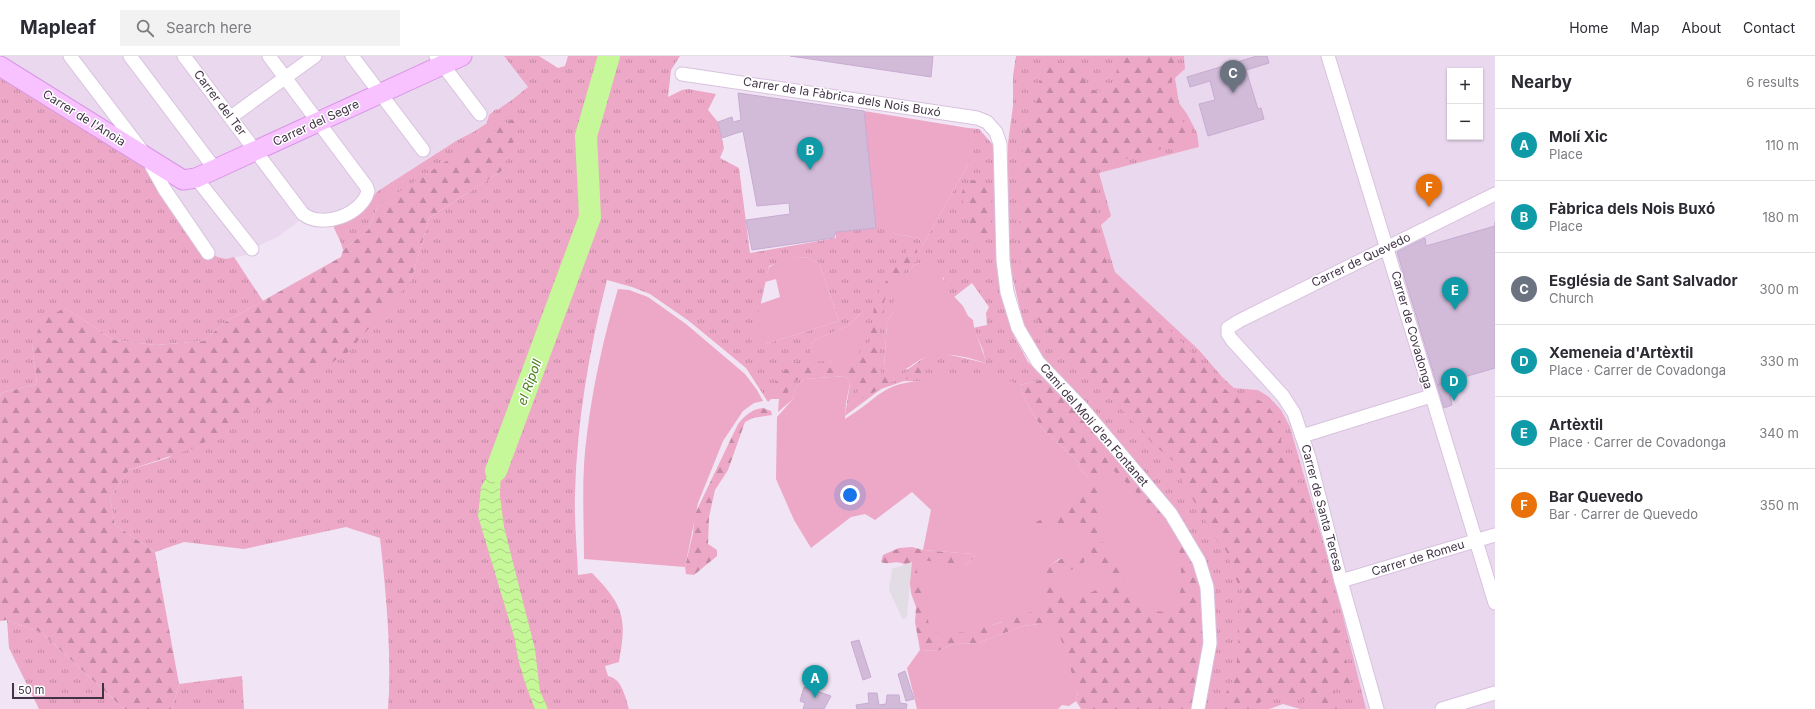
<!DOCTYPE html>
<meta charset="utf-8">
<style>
body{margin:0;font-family:Inter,sans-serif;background:#f2f2f3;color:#2b2b33}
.controls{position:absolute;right:12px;top:12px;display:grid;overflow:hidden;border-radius:0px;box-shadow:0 1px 3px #0004}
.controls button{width:36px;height:36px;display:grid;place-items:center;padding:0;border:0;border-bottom:1px solid #e1e1e2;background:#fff;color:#2b2b33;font:20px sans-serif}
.scale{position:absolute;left:12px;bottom:10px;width:92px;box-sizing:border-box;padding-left:4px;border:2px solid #413346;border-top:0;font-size:11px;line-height:14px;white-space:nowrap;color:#413346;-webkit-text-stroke:3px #fff;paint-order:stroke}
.you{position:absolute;left:850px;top:439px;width:14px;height:14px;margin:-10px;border:3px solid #fff;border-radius:50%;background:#1a73e8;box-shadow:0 0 0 6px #1a73e833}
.badge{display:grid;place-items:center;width:26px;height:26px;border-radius:50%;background:#db2777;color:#fff;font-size:13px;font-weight:700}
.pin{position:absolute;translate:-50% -33px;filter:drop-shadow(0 1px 2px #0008)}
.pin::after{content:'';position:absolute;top:21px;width:14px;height:12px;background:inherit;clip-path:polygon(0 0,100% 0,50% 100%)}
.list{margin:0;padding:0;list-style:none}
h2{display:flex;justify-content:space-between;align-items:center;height:52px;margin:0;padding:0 16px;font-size:17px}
h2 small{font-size:13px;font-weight:400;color:#7c7c81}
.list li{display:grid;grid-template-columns:26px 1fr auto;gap:12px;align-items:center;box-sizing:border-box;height:72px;padding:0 16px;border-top:1px solid #e1e1e2}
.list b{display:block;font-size:15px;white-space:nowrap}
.list p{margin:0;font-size:13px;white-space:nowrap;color:#7c7c81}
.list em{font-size:13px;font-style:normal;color:#7c7c81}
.icon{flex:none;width:22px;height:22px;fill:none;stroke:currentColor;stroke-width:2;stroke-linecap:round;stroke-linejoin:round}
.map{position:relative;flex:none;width:1495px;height:653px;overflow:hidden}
header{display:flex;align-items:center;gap:24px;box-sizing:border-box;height:56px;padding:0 20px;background:#fff;border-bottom:1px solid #e1e1e2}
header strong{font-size:19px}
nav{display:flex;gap:22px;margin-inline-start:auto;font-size:14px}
.search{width:280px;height:36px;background:#f2f2f3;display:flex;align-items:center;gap:10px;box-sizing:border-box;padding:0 14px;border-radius:0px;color:#7c7c81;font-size:15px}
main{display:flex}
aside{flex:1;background:#fff}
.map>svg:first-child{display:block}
.residential{fill:#ead8ef;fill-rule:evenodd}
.grass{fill:url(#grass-tufts);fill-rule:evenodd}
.forest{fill:url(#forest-firs)}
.garden{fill:#eca8c6}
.parking{fill:#e2dde4}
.water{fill:url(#water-waves)}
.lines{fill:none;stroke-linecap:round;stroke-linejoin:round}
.river{stroke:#c6f799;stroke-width:22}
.building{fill:#d1bbd9;stroke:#c7abd2}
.street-casing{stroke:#d8c2de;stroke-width:15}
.secondary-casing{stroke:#d996e5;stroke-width:21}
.street{stroke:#fff;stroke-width:13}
.secondary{stroke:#f7c2ff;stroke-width:19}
.labels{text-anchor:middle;stroke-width:3;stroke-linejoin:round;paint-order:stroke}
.street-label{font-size:12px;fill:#413346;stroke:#fff}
.water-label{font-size:13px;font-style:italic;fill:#4b801c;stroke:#fff}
</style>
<header>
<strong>Mapleaf</strong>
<div class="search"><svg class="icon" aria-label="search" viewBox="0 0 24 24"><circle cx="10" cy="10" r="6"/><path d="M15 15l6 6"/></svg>Search here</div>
<nav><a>Home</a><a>Map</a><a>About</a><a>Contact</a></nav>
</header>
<main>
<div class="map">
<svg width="1495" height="653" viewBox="0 0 1495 653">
<defs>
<pattern id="grass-tufts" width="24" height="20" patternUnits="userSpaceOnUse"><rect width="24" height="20" fill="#eca8c6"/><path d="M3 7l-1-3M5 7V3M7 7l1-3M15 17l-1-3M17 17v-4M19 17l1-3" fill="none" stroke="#c189a3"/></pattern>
<pattern id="forest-firs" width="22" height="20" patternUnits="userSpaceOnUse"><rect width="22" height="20" fill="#eca8c6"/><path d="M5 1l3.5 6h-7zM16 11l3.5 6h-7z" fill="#c189a3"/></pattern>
<pattern id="water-waves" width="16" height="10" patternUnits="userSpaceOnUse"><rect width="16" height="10" fill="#c6f799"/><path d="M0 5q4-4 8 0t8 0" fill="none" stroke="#abd485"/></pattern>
</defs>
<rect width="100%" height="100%" fill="#f1e4f4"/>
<g class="residential">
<polygon points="0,0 504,0 528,31 512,44 497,54 496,53 489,59 487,67 475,75 456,85 378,135 369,145 317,170 299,165 279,180 256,191 247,199 226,203 218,201 200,193 0,18"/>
<path d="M1184,0h311v653h-130l-107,-319 -24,-2 -11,-10 -24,-28 -84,-78 -14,-47 -3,-52 101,-26 -12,-33 -8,-11 -4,-25 10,-9zM1450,15h30v66h-30z"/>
</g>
<g class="grass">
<path d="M504,0h35l19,12 7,-2 3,-10h112l-9,14 -3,27 14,-7 6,-1 28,5 -8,16 10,12 6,26 -4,10 19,10 11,85 86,-15v-6l48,-5 11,7 24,4 4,7 45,-81v-36l11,1 15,17 2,112 4,25 15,55 13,24 16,17 -24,6 -116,-4 -23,8 -36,27 5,-33 -4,-7 -42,3 -9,9 -2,11 -15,13 1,-13h-8l-3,3 -22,-34 -57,-47 -39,-27 -18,-7 -25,-7c-18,70 -30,142 -32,213 -1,27 2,55 3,82l14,-2c32,33 35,44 27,89l-14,4 3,10c14,3 17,20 21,33h-241c4,-53 -2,-117 -8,-171l-34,-11 -102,22 -60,-7 -29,10 -40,-27 -5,-27 19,-28 39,-12 243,-177 18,-63 74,-48 -125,35 -10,25 -25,20c-2,-10 -7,-16 -10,-25l36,-24 9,-10 78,-50 19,-10 12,-8 2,-8 7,-6 1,1 15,-10 16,-13zM797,201l12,1 10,5 20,58 -73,23h-14l17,-78zM920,207l24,15v9l10,10 18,-14 17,24 -3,6 1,12 -14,3 10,22 3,13 -49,-11 -13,6 -16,11 -21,3 -3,-4 3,-45 6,-11 13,-36 8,-11zM861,257c7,25 -3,31 -17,50l-17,-2 -17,-12 4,-9 34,-14z"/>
<polygon points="1016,0 1184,0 1185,13 1175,22 1179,47 1187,58 1197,77 1199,91 1099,117 1111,160 1101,169 1115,216 1199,294 1223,322 1234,332 1258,334 1269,341 1281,354 1290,371 1334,524 1366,653 1300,653 1283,648 1269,653 1205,653 1210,587 1024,270 1010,211 1007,186 1008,87 1013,50 1013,20"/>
<polygon points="0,18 146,109 200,193 218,201 226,203 234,201 263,245 225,266 204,285 155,289 114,284 65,252 32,289 37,328 1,337 0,340"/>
<polygon points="7,564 42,577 124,653 39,653 9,592"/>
<polygon points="242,620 244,653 172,653 179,628"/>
</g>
<g class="forest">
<path d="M1122,0h56l-1,9 -5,10v14l6,27 13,14 -1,11 -86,24 -7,4 -1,10 3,29 -4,18 7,24 10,26 69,65 49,53 23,3 13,7 17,21 -2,16 5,18 8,10 9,29 4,5 45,181 -8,1 -13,-3 -2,4 19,23h-30l-24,-16h-22l-21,16h-33l18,-36 6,-81 -7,-15 -9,-27 -6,-4 -29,-50 -7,-8 -4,-21 -29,-25 -7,-11 -13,-11 -40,-46 -50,-49 -18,-37 -5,-38 4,-95 3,-26 9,-24 11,-42c30,-3 30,6 48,27l10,1 11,-7 5,-24z"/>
<polygon points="525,55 503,114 429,162 411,225 347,297 197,391 129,414 110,442 115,469 155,496 179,628 172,653 124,653 42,577 7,564 0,565 0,340 1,337 37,328 32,289 43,263 65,252 114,284 155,289 204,285 225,266 341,201 343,194 368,174 378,149"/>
<path d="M970,124l11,1 11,4 -1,45 -3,6h-10l-8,-2c-1,-14 -2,-26 -10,-37l3,-7z"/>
<path d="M907,191l10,1v13c-12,5 -11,9 -18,19 -4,5 -10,9 -12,14 -9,19 -10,62 -5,82l22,-3 17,-8 1,8 -2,3c-11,3 -21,3 -31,7 -12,6 -20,15 -33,17l3,-20 -12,-6 -33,-1 -24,10 -3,11 -5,11 -2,-7 -7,-1c3,-23 9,-26 29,-37l27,8h17l12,-6 12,-21 4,-34 5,-16 8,-11 5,-10 13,-12z"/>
<path d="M1044,323l14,4 113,131 28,47 10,50 -14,98h-114l-5,-8 2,-9 -39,-68 -16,2 -45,17 -24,1 -16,7 -18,-1 -5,-28 1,-15 -5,-14 -3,-27c-14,-8 -16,0 -27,-4l2,-7 16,-7 13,-1 11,3 51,4 -1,5 -9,6h-4l10,66 32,-9 38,-51 29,-17 8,-1 8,5 -3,34 9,-36 -22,-31 -32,4 -5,-6 56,-46 -8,-8 -2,-7 -37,-35 -16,-27 -5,-15z"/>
<path d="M763,352l8,3 1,4 -19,3 -8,4 -17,48 -13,20 -6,27 -1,27 9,6v6l-23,19 -8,-1 -1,-7 8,-34 2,-19 43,-90c7,-8 13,-15 25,-16z"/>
</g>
<g class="garden">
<polygon points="864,55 968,72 968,108 923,189 919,182 895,178 884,172 876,172"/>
<polygon points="797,201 809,202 819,207 839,265 766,288 751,288 760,248 780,241 776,223 765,226 769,211 783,204"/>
<path d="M923,206c12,5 21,10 22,25l18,19 5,10 5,4c1,15 10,28 13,43 -19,-6 -43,-13 -62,-5 -16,7 -17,16 -37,14l-3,-4 3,-45 6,-11 1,-20 20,-27z"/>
<path d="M618,233l11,1 19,7 38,27 59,50 12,16 6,11 -9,2 -11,8 -20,30 -25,62 -13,64 -101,-8c0,-41 -3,-84 3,-125 6,-49 17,-98 31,-145z"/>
<path d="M861,257h5c-1,15 -2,37 -13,49l-9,2 -17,-3 -16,1 -1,-13 4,-9 34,-14z"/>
<path d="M940,316l13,1 8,4 36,-1 23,9 5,15 16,27 37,35 2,7 8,8c-2,34 -26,32 -52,45v4c16,1 34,-6 47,-3l10,35 16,18v8l-17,8 -33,4 -7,-7 -1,-7 6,-7 27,-10 1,-7 -9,-3 -17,4 -17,12v20l3,11 -4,7 -74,24 -14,-1 -12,2 -11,-4 -10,-49 -4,-13 5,-8 43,5 9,-6 1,-5 -51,-4 8,-40 -19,-18 -37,28 -10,-6 -14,3 -40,31 -17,-28 -18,-41 1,-62 16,-18 2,-11 9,-9 42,-3 4,7 -4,20 -1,16c35,-21 37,-38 83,-38l4,-8z"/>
<polygon points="1110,411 1166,465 1181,500 1181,533 1173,556 1145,555 1129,538 1118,512 1097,477 1100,427"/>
<polygon points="1039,568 1048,568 1058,574 1078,636 1076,645 1069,650 1062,649 1058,653 917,653 907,612 920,594 938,595 954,588 978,587 1023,570"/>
</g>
<polygon class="parking" points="912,506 907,560 903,564 889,534 892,513"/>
<path class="water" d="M506,387l-5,24 -1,29 4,31 31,122 5,42 8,18h-13c-9,-23 -17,-44 -20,-69l-37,-124 3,-29z"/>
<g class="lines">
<polyline class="river" points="496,415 590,161 586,80 609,0"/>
</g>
<g class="building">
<polygon points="790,0 933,0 931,21"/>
<polygon points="1257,0 1267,0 1269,7 1246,14 1258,53 1261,52 1264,63 1208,80 1199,48 1215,44 1210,25 1190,31 1187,21"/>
<polygon points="738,37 864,55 876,172 836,176 834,182 752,194 746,164 790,158 789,147 757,150 743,75 722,82 718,66 732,61 733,66 741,64"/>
<polygon points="1495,166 1495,312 1437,329 1397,196 1425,182 1426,190 1495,170"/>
<polygon points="1447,326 1452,349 1444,352 1437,329"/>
<polygon points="859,584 871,621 863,624 851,586"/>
<polygon points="905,615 914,643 906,645 898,618"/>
<polygon points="804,631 831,640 824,653 803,653 805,647 800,645"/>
<polygon points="868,637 877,637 879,649 886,648 887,639 899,639 900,647 907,648 906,653 857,653 856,649 869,647"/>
</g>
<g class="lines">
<g class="street-casing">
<g id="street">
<polyline points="70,0 146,100 165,134 208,197"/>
<polyline points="130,0 209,105 216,112"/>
<path d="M184,0l119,158c19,15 59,1 65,-23l-2,-5 -97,-130"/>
<polyline points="352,0 423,94"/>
<polyline points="436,0 480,58"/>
<polyline points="1328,0 1495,547"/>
<polyline points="682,18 977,62 987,66 996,76 1000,88 1003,204 1007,236 1018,272 1038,306 1082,352 1171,458 1199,505 1207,531 1210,587 1198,653"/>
<polyline points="231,61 315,0"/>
<polyline points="196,122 252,193"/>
<polyline points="1302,380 1431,340"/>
<polyline points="1341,525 1495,479"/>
<polyline points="1377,653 1341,525 1309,401 1294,357 1283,340 1232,284 1228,278 1228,272 1239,265 1495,138"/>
<polyline points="1442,653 1495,637"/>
</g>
</g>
<g class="secondary-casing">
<polyline id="secondary" points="0,10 183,124 196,122 462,0"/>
</g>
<use href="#street" class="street"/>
<use href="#secondary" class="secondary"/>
</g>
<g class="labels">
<g class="street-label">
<text transform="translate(842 41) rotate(9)" y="4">Carrer de la Fàbrica dels Nois Buxó</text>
<text transform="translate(220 47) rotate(53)" y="4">Carrer del Ter</text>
<text transform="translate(84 62) rotate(32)" y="4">Carrer de l'Anoia</text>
<text transform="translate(316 67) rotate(-25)" y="4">Carrer del Segre</text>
<text transform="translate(1361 204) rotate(-26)" y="4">Carrer de Quevedo</text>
<text transform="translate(1412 274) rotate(74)" y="4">Carrer de Covadonga</text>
<text transform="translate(1094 369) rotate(49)" y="4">Camí del Molí d'en Fontanet</text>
<text transform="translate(1322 452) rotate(75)" y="4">Carrer de Santa Teresa</text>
<text transform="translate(1418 502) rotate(-17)" y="4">Carrer de Romeu</text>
</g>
<g class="water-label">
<text transform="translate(529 326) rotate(-70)" y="5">el Ripoll</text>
</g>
</g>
</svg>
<div class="controls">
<button>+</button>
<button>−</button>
</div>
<div class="scale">50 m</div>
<div class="you"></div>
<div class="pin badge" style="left:815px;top:642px;background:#0f9aa8">A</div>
<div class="pin badge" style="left:810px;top:114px;background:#0f9aa8">B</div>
<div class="pin badge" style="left:1233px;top:37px;background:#6b7280">C</div>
<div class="pin badge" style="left:1454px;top:345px;background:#0f9aa8">D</div>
<div class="pin badge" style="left:1455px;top:254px;background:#0f9aa8">E</div>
<div class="pin badge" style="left:1429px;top:151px;background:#e8710a">F</div>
</div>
<aside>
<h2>Nearby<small>6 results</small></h2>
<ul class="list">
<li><span class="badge" style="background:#0f9aa8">A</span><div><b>Molí Xic</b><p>Place</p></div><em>110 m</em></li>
<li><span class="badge" style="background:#0f9aa8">B</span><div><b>Fàbrica dels Nois Buxó</b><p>Place</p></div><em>180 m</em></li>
<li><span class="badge" style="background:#6b7280">C</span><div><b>Església de Sant Salvador</b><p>Church</p></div><em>300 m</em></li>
<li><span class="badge" style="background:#0f9aa8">D</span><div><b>Xemeneia d'Artèxtil</b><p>Place · Carrer de Covadonga</p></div><em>330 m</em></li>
<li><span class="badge" style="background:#0f9aa8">E</span><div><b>Artèxtil</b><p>Place · Carrer de Covadonga</p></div><em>340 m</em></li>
<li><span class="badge" style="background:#e8710a">F</span><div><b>Bar Quevedo</b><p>Bar · Carrer de Quevedo</p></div><em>350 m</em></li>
</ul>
</aside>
</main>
